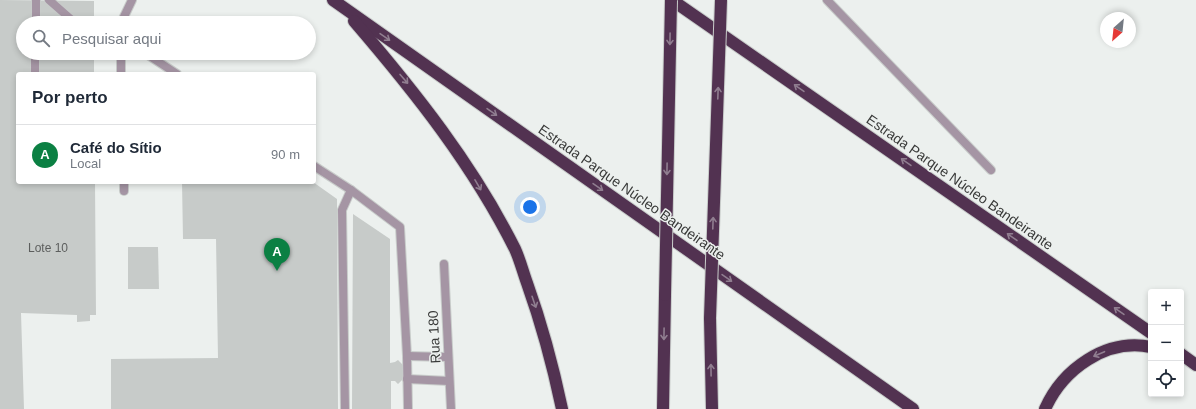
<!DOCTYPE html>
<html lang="pt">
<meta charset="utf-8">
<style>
body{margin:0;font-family:Arial,sans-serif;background:#f2f2f3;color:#1f2937}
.controls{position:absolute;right:12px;bottom:12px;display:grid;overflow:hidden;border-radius:4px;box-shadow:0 2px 6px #0003}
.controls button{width:36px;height:36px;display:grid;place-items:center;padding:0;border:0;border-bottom:1px solid #e0e1e3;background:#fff;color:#1f2937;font:20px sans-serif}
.compass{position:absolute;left:1100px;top:12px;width:36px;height:36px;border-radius:50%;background:#fff;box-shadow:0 2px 6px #0003;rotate:207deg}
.you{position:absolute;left:530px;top:207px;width:14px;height:14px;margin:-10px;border:3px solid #fff;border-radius:50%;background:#1a73e8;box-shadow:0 0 0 6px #1a73e833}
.badge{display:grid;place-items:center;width:26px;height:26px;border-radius:50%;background:#0b8043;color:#fff;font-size:13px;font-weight:700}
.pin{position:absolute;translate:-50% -33px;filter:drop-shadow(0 1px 2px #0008)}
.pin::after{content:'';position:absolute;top:21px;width:14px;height:12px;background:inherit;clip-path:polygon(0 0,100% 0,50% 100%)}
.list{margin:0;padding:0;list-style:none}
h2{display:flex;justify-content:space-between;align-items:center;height:52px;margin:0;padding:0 16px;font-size:17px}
h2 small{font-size:13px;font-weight:400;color:#747a83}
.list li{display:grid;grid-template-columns:26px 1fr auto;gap:12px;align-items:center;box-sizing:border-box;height:60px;padding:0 16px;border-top:1px solid #e0e1e3}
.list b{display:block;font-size:15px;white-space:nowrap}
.list p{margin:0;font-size:13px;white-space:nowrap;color:#747a83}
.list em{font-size:13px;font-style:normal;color:#747a83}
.icon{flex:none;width:22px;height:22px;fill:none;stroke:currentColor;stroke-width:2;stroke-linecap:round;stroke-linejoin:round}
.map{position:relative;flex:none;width:1196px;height:409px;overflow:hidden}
.search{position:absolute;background:#fff;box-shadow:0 2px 6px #0003;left:16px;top:16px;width:300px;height:44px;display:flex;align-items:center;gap:10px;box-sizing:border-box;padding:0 14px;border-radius:22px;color:#747a83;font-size:15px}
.panel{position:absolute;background:#fff;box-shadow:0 2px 6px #0003;left:16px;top:72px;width:300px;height:112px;border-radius:4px}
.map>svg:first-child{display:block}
.building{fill:#c7cbc9}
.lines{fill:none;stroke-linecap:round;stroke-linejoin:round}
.lane-casing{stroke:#c8ccca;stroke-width:10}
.highway-casing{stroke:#c8ccca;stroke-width:14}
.lane{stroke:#a595a4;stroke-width:8}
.highway{stroke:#523251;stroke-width:12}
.highway-bridge-casing{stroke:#c8ccca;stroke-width:14;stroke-linecap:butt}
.highway-bridge{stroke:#523251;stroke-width:12}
.oneway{stroke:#907e90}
.labels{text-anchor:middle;stroke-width:3;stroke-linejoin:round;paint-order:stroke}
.number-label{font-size:12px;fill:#5c5e5d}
.street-label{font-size:14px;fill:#393a39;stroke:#ecf0ee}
</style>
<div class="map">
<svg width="1196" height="409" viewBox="0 0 1196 409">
<rect width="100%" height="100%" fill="#ecf0ee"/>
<g class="building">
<polygon points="0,0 94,1 94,23 23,23 23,53 94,53 94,74 18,74 18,182 95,182 96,315 90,315 90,321 77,322 77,315 21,313 24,409 0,409"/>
<polygon points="182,182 313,182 337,199 338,409 111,409 111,359 218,358 216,239 183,239"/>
<polygon points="353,214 390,239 390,363 395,362 398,360 410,372 398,384 395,381 391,381 391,409 352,409"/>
<polygon points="128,247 158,247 159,289 128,289"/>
</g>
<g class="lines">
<g class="lane-casing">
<g id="lane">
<polyline points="49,0 73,21"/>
<polyline points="827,0 991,170"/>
<polyline points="36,23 36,0"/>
<polyline points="121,23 132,0"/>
<polyline points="121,53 121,74"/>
<polyline points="145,53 177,74"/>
<polyline points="35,74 35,53"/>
<polyline points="314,166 351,190"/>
<polyline points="124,182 124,191"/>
<polyline points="444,264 451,409"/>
<polyline points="407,356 447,357"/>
<polyline points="407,379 449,381"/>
<polyline points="345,409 342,210 351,190 400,227 407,356 408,409"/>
</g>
</g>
<g class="highway-casing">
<g id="highway">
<polyline points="333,0 913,409"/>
<polyline points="672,0 1151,333"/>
<path d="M354,21c61,71 119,144 161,228 5,11 8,23 12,34 15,42 26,83 35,126"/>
<polyline points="710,318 712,409"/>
<polyline points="1181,354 1196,365"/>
<polyline points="663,409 665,295"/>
<path d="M1045,409c18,-40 61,-71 106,-62"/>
</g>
</g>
<use href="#lane" class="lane"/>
<use href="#highway" class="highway"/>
<g class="highway-bridge-casing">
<g id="highway-bridge">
<polyline points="665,295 671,0"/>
<polyline points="710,318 721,0"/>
</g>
</g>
<use href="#highway-bridge" class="highway-bridge"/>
</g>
<defs><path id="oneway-shaft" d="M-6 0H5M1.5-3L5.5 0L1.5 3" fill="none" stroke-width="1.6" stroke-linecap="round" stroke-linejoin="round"/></defs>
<g class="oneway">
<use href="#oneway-shaft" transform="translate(385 37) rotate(35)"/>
<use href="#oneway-shaft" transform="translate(670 39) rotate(91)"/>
<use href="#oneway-shaft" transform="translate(404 79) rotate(49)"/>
<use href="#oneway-shaft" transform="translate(799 88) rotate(-145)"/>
<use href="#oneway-shaft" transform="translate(718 93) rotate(-88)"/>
<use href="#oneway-shaft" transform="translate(492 112) rotate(35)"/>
<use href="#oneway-shaft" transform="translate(906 162) rotate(-145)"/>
<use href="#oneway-shaft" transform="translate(667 169) rotate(91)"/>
<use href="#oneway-shaft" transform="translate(478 185) rotate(60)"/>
<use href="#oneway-shaft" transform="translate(598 187) rotate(35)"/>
<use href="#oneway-shaft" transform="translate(713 223) rotate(-88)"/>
<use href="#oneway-shaft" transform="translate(1012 237) rotate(-145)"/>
<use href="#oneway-shaft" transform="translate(727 278) rotate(35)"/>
<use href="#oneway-shaft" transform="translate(534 302) rotate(71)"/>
<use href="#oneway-shaft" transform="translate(1119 311) rotate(-145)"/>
<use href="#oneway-shaft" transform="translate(664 334) rotate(91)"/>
<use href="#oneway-shaft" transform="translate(1099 354) rotate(157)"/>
<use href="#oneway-shaft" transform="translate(711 370) rotate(-91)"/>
</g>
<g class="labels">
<g class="number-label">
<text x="48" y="252">Lote 10</text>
</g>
<g class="street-label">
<text transform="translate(960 182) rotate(35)" y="5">Estrada Parque Núcleo Bandeirante</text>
<text transform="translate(632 192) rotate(35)" y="5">Estrada Parque Núcleo Bandeirante</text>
<text transform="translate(434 337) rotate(-93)" y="5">Rua 180</text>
</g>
</g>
</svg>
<div class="controls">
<button>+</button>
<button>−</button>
<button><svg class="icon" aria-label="locate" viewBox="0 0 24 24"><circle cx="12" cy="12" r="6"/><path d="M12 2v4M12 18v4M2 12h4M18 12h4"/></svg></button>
</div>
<svg class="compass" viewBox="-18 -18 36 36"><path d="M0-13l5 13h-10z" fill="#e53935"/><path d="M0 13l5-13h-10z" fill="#747a83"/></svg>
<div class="you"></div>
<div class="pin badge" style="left:277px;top:271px">A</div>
<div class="search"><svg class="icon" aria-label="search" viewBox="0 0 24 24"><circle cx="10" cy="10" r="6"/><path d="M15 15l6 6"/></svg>Pesquisar aqui</div>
<section class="panel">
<h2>Por perto<small></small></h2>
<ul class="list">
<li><span class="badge">A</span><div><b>Café do Sítio</b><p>Local</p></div><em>90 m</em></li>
</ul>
</section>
</div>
